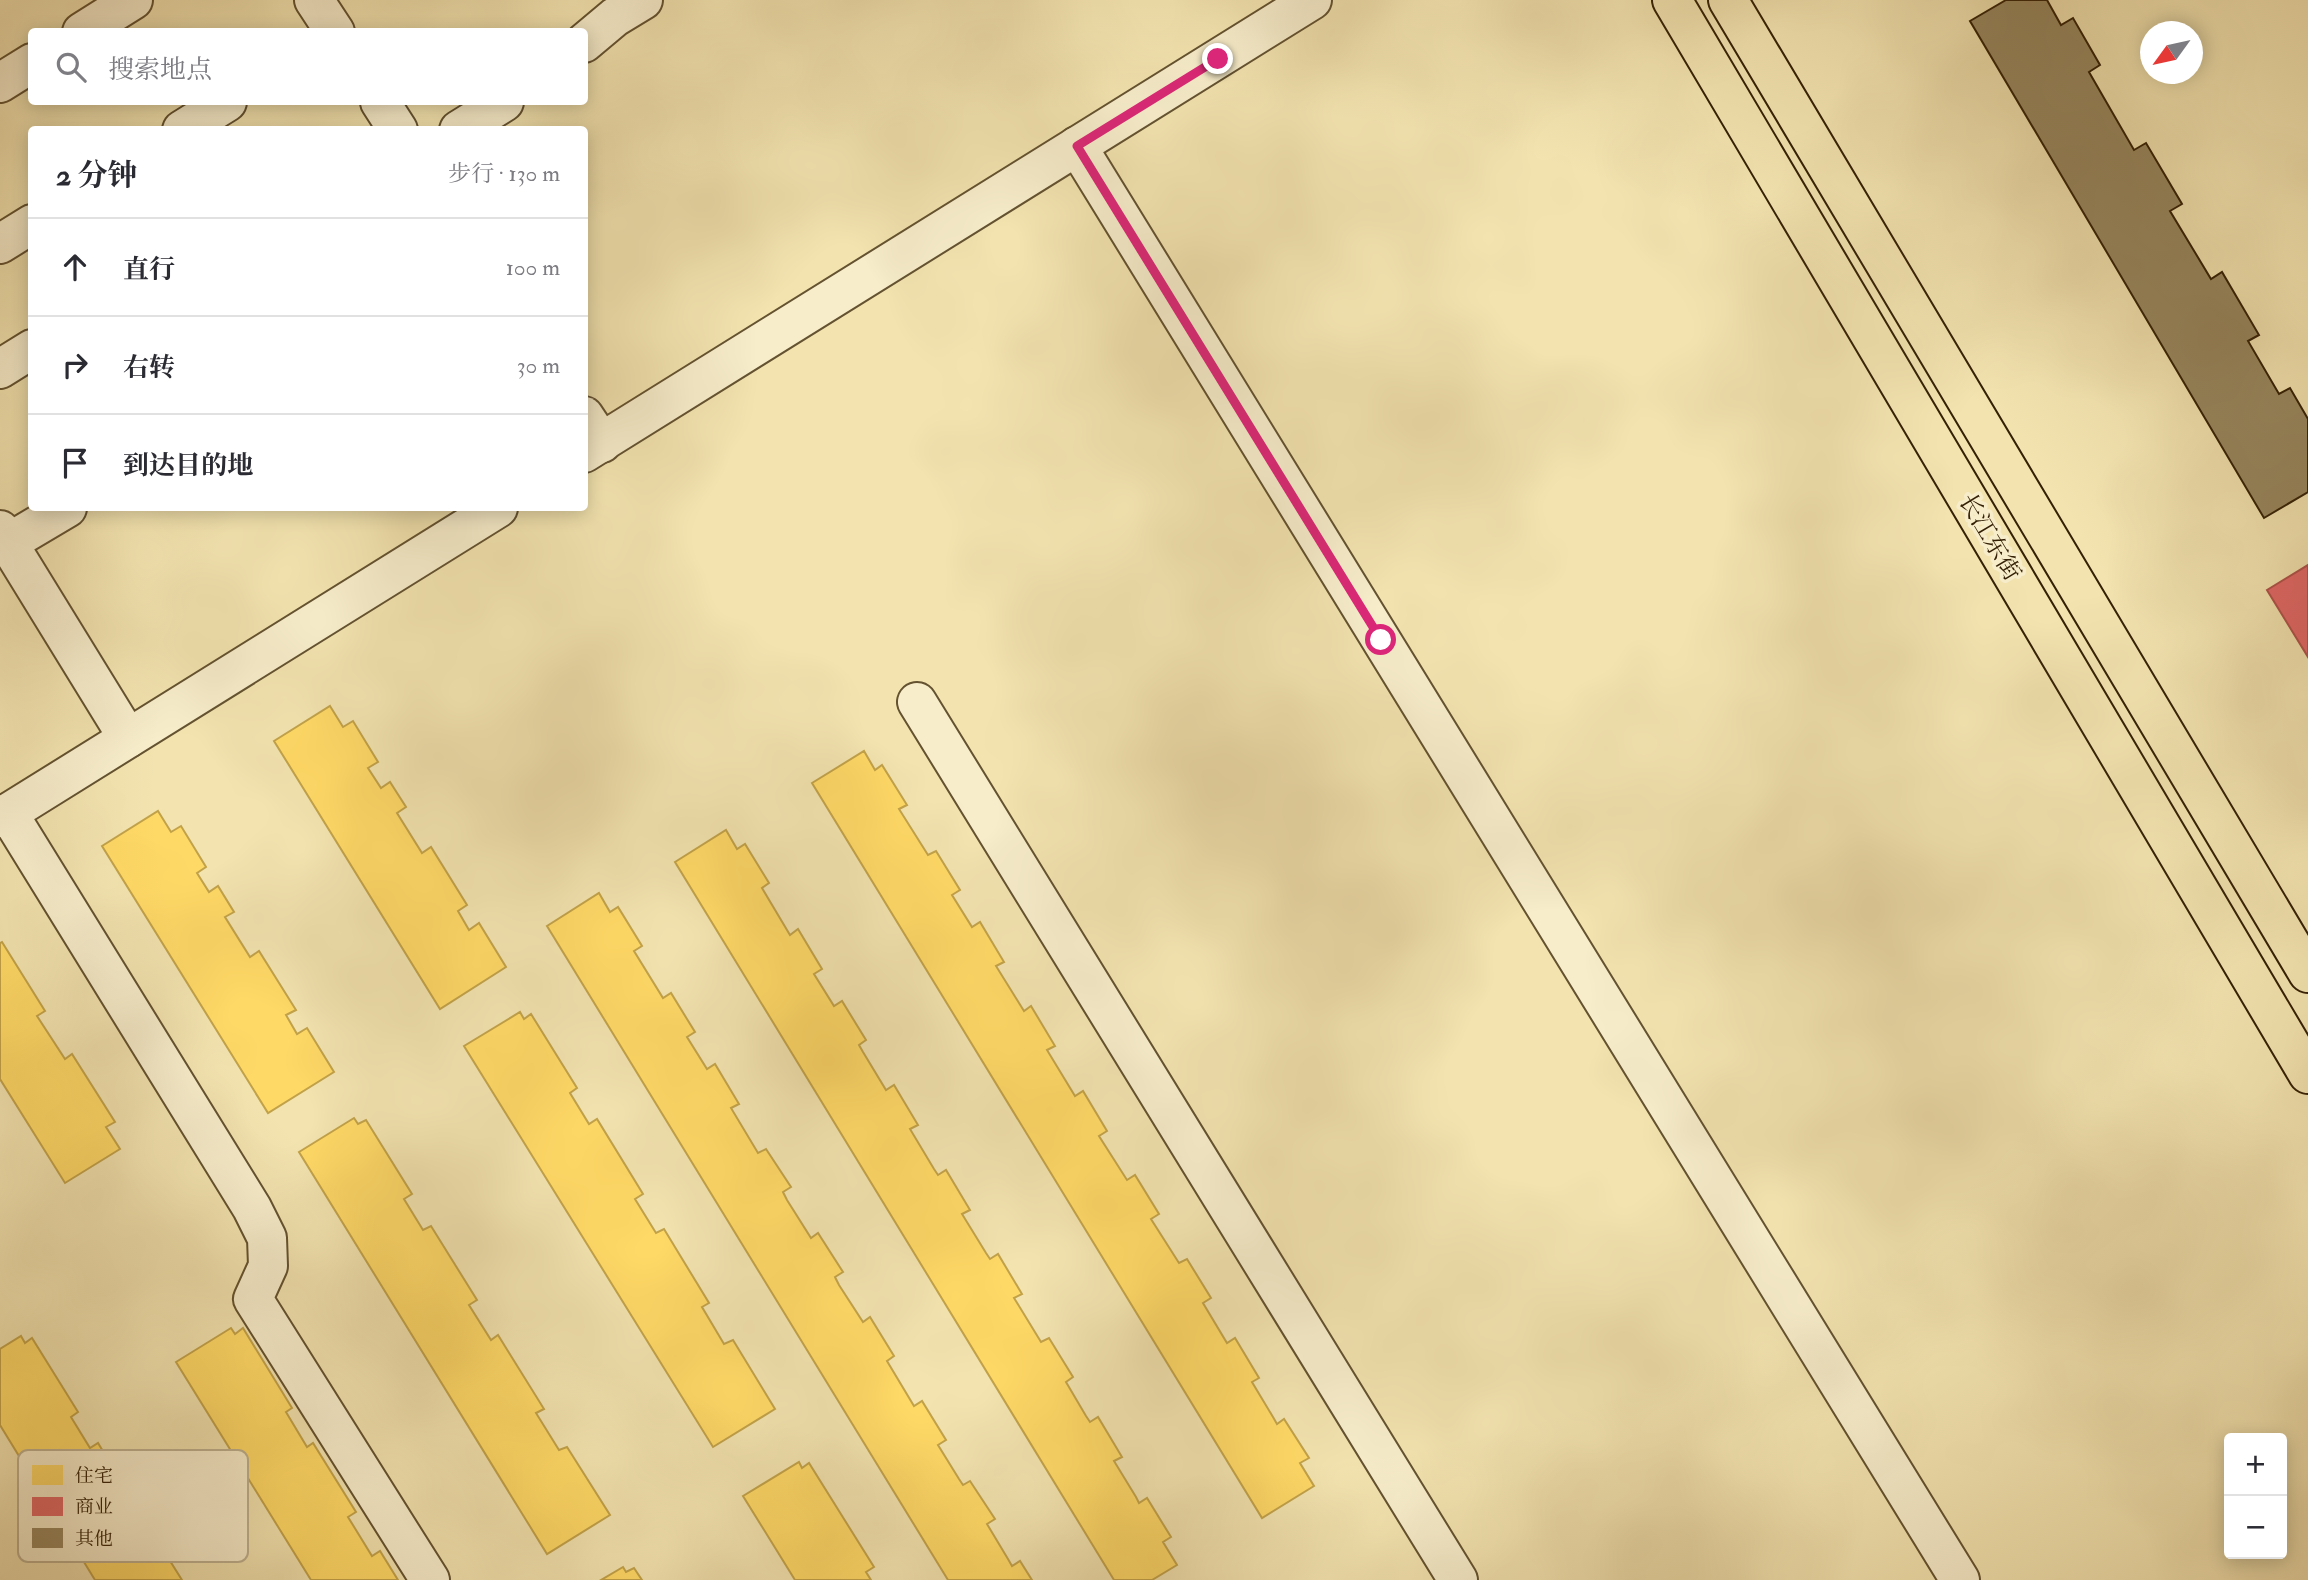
<!DOCTYPE html>
<html lang="zh">
<meta charset="utf-8">
<style>
body{margin:0;font-family:"IM FELL Double Pica","Noto Serif SC",serif;background:#f7f7f7;color:#2b2b33}
.controls{position:absolute;right:21px;bottom:21px;display:grid;overflow:hidden;border-radius:7px;box-shadow:0 4px 18px #0003}
.controls button{width:63px;height:63px;display:grid;place-items:center;padding:0;border:0;border-bottom:2px solid #e1e1e2;background:#fff;color:#2b2b33;font:35px sans-serif}
.compass{position:absolute;left:2140px;top:21px;width:63px;height:63px;border-radius:50%;background:#fff;box-shadow:0 4px 18px #0003;rotate:237deg}
.stop{position:absolute;width:21px;height:21px;margin:-16px;border:5px solid #db2777;border-radius:50%;background:#fff}
.stop.end{background:#db2777;border-color:#fff;box-shadow:0 2px 7px #0008}
.list{margin:0;padding:0;list-style:none}
h2{display:flex;justify-content:space-between;align-items:center;height:91px;margin:0;padding:0 28px;font-size:30px}
h2 small{font-size:23px;font-weight:400;color:#7c7c81}
.list li{display:grid;grid-template-columns:46px 1fr auto;gap:21px;align-items:center;box-sizing:border-box;height:98px;padding:0 28px;border-top:2px solid #e1e1e2}
.list b{display:block;font-size:26px;white-space:nowrap}
.list em{font-size:23px;font-style:normal;color:#7c7c81}
.icon{flex:none;width:38px;height:38px;fill:none;stroke:currentColor;stroke-width:2;stroke-linecap:round;stroke-linejoin:round}
.map{position:relative;flex:none;width:2308px;height:1580px;overflow:hidden}
.search{position:absolute;background:#fff;box-shadow:0 4px 18px #0003;left:28px;top:28px;width:560px;height:77px;display:flex;align-items:center;gap:18px;box-sizing:border-box;padding:0 24px;border-radius:7px;color:#7c7c81;font-size:26px}
.panel{position:absolute;background:#fff;box-shadow:0 4px 18px #0003;left:28px;top:126px;width:560px;height:385px;border-radius:7px}
.map>svg:first-child{display:block}
.homes{fill:#ffd966;stroke:#c2a249;stroke-width:2}
.shops{fill:#e06666;stroke:#ad5149;stroke-width:2}
.building{fill:#97865e;stroke:#352106;stroke-width:2}
.lines{fill:none;stroke-linecap:round;stroke-linejoin:round}
.minor-casing{stroke:#645230;stroke-width:42}
.major-casing{stroke:#352106;stroke-width:42}
.minor{stroke:#f7edcb;stroke-width:38}
.major{stroke:#f2e3af;stroke-width:38}
.route{stroke:#db2777;stroke-width:9}
.labels{text-anchor:middle;stroke-width:7;stroke-linejoin:round;paint-order:stroke}
.street-label{font-size:24px;fill:#352106;stroke:#f7edcb}
.key{fill:#f7edcb;stroke:#bdb090;stroke-width:2}
.key-label{font-size:19px;fill:#352106}
</style>
<div class="map">
<svg width="2308" height="1580" viewBox="0 0 2308 1580">
<rect width="100%" height="100%" fill="#f2e3af"/>
<filter id="stains"><feTurbulence type="fractalNoise" baseFrequency=".00286" numOctaves="4"/><feColorMatrix values="0 0 0 0 .2 0 0 0 0 .09 0 0 0 0 .02 0 0 0 .5 -.17"/></filter>
<radialGradient id="worn" r=".72"><stop offset=".6" stop-color="#630" stop-opacity="0"/><stop offset="1" stop-color="#630" stop-opacity=".3"/></radialGradient>
<g class="homes">
<polygon points="330,706 343,727 353,721 378,762 368,768 381,788 390,782 406,807 397,813 422,853 431,847 467,905 458,911 469,930 479,923 506,967 440,1009 274,741"/>
<polygon points="864,751 875,770 882,765 907,805 899,809 928,855 936,851 960,890 952,895 972,927 980,922 1004,962 996,966 1024,1011 1031,1006 1055,1046 1047,1050 1075,1096 1083,1091 1107,1131 1099,1136 1127,1180 1135,1175 1159,1214 1151,1219 1179,1263 1187,1259 1211,1298 1203,1303 1227,1343 1235,1338 1259,1378 1252,1382 1273,1417 1277,1424 1284,1419 1309,1458 1300,1463 1314,1486 1262,1518 812,783"/>
<polygon points="158,811 171,832 181,826 206,867 197,873 209,892 218,886 234,912 225,917 250,957 259,951 296,1010 286,1015 297,1034 307,1028 334,1072 268,1113 102,846"/>
<polygon points="726,830 737,849 745,844 769,883 762,888 790,935 798,929 822,969 814,974 834,1006 842,1001 866,1040 859,1045 863,1052 886,1090 894,1085 918,1125 910,1129 934,1169 938,1175 946,1170 970,1210 962,1214 986,1253 990,1259 998,1254 1022,1294 1014,1298 1019,1306 1041,1342 1049,1338 1073,1377 1066,1382 1086,1416 1090,1422 1098,1417 1122,1457 1114,1461 1136,1497 1139,1503 1147,1498 1171,1537 1163,1542 1177,1565 1152,1580 1114,1580 675,862"/>
<polygon points="599,893 610,912 618,907 642,946 634,951 663,998 671,993 695,1032 687,1037 707,1069 715,1064 739,1104 731,1108 758,1153 766,1149 791,1187 783,1192 787,1200 811,1238 818,1233 843,1272 835,1277 839,1285 863,1322 870,1317 894,1356 887,1361 914,1406 922,1401 946,1440 938,1445 959,1479 963,1485 970,1481 995,1519 987,1524 1008,1559 1012,1566 1020,1561 1032,1580 948,1580 547,926"/>
<polygon points="2,942 45,1011 37,1016 65,1059 72,1054 115,1122 106,1127 120,1149 65,1183 0,1079 0,943"/>
<polygon points="520,1012 524,1019 531,1014 577,1088 570,1093 589,1124 597,1119 643,1194 635,1199 656,1233 664,1229 709,1303 702,1307 724,1344 733,1340 775,1409 713,1447 464,1046"/>
<polygon points="354,1118 358,1124 366,1120 412,1194 404,1199 423,1230 431,1226 477,1300 469,1305 491,1340 498,1335 544,1409 536,1413 559,1450 567,1447 610,1515 547,1554 299,1152"/>
<polygon points="231,1328 235,1334 243,1328 292,1408 286,1412 307,1447 313,1443 356,1512 348,1517 372,1556 380,1551 398,1580 311,1580 176,1362"/>
<polygon points="21,1336 25,1343 32,1338 78,1412 71,1417 90,1448 98,1443 143,1518 136,1523 157,1558 165,1553 182,1580 95,1580 0,1425 0,1349"/>
<polygon points="799,1462 802,1468 809,1463 874,1567 866,1572 871,1580 795,1580 743,1496"/>
<polygon points="623,1567 626,1572 634,1568 642,1580 601,1580"/>
</g>
<polygon class="shops" points="2308,565 2308,657 2267,590"/>
<polygon class="building" points="2006,0 2047,0 2061,25 2073,18 2100,65 2089,72 2134,150 2146,143 2182,204 2170,211 2211,279 2222,272 2259,335 2248,341 2279,394 2290,388 2308,419 2308,492 2264,518 1970,21"/>
<g class="lines">
<g class="minor-casing">
<g id="minor">
<polyline points="314,0 335,32"/>
<polyline points="82,32 133,0"/>
<polyline points="584,43 615,17 643,0"/>
<polyline points="0,83 32,63"/>
<polyline points="380,102 398,130"/>
<polyline points="182,130 227,102"/>
<polyline points="459,130 504,102"/>
<polyline points="1077,146 1960,1580"/>
<polyline points="0,244 32,224"/>
<polyline points="0,369 32,349"/>
<polyline points="584,416 602,443"/>
<polyline points="584,453 1312,0"/>
<polyline points="0,530 128,738"/>
<polyline points="8,543 67,508"/>
<polyline points="917,702 1458,1580"/>
<polyline points="8,813 252,1208 267,1238 268,1266 253,1299 430,1580"/>
<polyline points="0,818 498,508"/>
</g>
</g>
<g class="major-casing">
<g id="major">
<polyline points="1672,0 2308,1074"/>
<polyline points="1728,0 2308,973"/>
</g>
</g>
<use href="#minor" class="minor"/>
<use href="#major" class="major"/>
</g>
<g class="lines">
<polyline class="route" points="1218,59 1077,146 1381,640"/>
</g>
<g class="labels">
<g class="street-label">
<text transform="translate(1990 537) rotate(59)" y="8">长江东街</text>
</g>
</g>
<rect x="18" y="1450" width="230" height="112" rx="10" class="key"/>
<rect x="32" y="1465" width="31" height="20" fill="#ffd966"/>
<rect x="32" y="1497" width="31" height="19" fill="#e06666"/>
<rect x="32" y="1528" width="31" height="20" fill="#97865e"/>
<g class="key-label">
<text x="75" y="1482">住宅</text>
<text x="75" y="1513">商业</text>
<text x="75" y="1545">其他</text>
</g>
<rect width="100%" height="100%" filter="url(#stains)"/>
<rect width="100%" height="100%" fill="url(#worn)"/>
</svg>
<div class="controls">
<button>+</button>
<button>−</button>
</div>
<svg class="compass" viewBox="-18 -18 36 36"><path d="M0-13l5 13h-10z" fill="#e53935"/><path d="M0 13l5-13h-10z" fill="#7c7c81"/></svg>
<div class="stop" style="left:1381px;top:640px"></div>
<div class="stop end" style="left:1218px;top:59px"></div>
<div class="search"><svg class="icon" aria-label="search" viewBox="0 0 24 24"><circle cx="10" cy="10" r="6"/><path d="M15 15l6 6"/></svg>搜索地点</div>
<section class="panel">
<h2>2 分钟<small>步行 · 130 m</small></h2>
<ul class="list">
<li><svg class="icon" aria-label="ahead" viewBox="0 0 24 24"><path d="M12 20V5M6 11l6-6 6 6"/></svg><div><b>直行</b></div><em>100 m</em></li>
<li><svg class="icon" aria-label="right" viewBox="0 0 24 24"><path d="M7 20v-9h11M14 6l5 5-5 5"/></svg><div><b>右转</b></div><em>30 m</em></li>
<li><svg class="icon" aria-label="arrive" viewBox="0 0 24 24"><path d="M6 21V4h12l-3 4 3 4H6"/></svg><div><b>到达目的地</b></div></li>
</ul>
</section>
</div>
